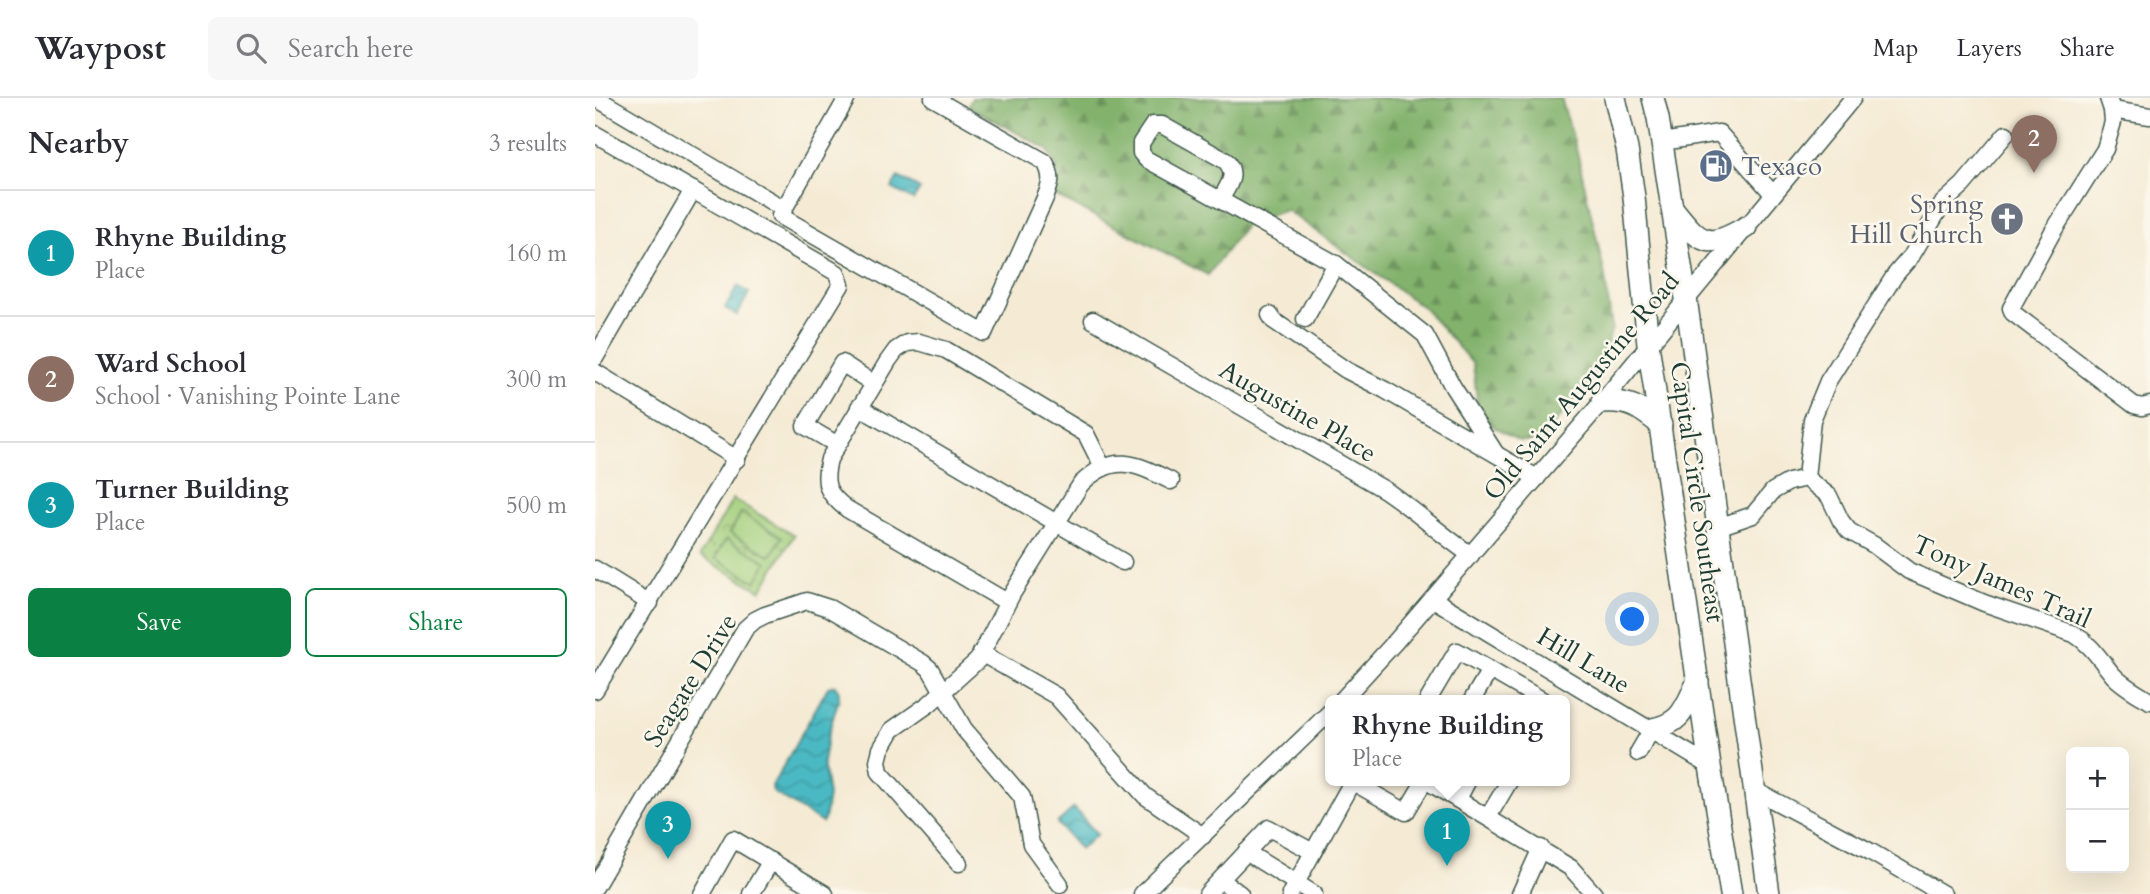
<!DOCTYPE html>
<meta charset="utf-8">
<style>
body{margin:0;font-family:Cardo,serif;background:#f7f7f7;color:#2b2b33}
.controls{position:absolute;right:21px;bottom:21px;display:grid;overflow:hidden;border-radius:10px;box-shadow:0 7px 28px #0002}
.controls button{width:63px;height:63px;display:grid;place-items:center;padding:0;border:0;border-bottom:2px solid #e1e1e2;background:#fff;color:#2b2b33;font:35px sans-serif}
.you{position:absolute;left:1038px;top:522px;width:24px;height:24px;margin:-18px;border:5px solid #fff;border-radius:50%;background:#1a73e8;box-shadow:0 0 0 10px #1a73e833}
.badge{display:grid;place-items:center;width:46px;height:46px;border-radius:50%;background:#0b8043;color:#fff;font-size:23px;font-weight:700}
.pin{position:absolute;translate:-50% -58px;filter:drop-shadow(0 2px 4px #0008)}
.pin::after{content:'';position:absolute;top:37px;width:24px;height:21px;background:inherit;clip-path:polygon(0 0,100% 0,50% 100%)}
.popup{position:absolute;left:730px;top:597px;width:245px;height:91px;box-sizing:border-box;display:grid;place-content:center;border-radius:10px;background:#fff;filter:drop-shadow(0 2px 5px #0005);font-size:23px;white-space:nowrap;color:#7c7c81}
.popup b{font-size:26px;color:#2b2b33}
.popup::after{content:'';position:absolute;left:50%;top:100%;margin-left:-14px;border:14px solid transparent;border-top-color:#fff}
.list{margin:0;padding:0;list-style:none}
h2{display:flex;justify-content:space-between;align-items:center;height:91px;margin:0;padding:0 28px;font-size:30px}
h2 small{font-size:23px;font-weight:400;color:#7c7c81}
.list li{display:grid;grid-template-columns:46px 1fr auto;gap:21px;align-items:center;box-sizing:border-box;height:126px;padding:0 28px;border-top:2px solid #e1e1e2}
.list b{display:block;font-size:26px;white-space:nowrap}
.list p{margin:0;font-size:23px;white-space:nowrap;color:#7c7c81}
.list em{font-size:23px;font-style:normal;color:#7c7c81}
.actions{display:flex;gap:14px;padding:21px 28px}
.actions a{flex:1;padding:16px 0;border:2px solid #0b8043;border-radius:10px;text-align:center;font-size:24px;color:#0b8043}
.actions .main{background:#0b8043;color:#fff}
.icon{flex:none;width:38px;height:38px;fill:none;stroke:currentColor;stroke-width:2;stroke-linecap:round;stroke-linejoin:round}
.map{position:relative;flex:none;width:1555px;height:796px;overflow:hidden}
header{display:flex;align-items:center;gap:42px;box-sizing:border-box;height:98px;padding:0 35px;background:#fff;border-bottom:2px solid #e1e1e2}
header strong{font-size:33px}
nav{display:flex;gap:38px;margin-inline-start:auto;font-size:24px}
.search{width:490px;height:63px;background:#f7f7f7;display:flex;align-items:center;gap:18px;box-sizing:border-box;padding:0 24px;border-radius:10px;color:#7c7c81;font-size:26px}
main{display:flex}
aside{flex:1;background:#fff}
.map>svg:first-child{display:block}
.forest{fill:url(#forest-firs);stroke:#507850;stroke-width:2}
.park{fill:url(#park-crowns);stroke:#618658;stroke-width:2}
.garden{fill:#a3cf7c;stroke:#618658;stroke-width:2}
.water{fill:url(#water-waves);stroke:#357b7c;stroke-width:2}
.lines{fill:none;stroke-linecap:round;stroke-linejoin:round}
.minor-casing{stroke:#3f574c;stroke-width:19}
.major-casing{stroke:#3f574c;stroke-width:24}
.minor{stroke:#fff;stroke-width:16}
.major{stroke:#fff;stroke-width:21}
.labels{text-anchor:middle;stroke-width:5;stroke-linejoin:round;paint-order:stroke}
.service-label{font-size:26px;fill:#4e5e75;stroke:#fbf7ec;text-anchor:start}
.worship-label{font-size:26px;fill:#5b616d;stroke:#fbf7ec;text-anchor:end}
.street-label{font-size:26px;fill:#1f3d34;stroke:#fbf7ec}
</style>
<header>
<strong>Waypost</strong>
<div class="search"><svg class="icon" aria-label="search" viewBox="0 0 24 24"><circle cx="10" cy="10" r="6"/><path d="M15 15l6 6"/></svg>Search here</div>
<nav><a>Map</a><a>Layers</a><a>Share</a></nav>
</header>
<main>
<aside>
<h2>Nearby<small>3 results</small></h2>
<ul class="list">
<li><span class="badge" style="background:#0f9aa8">1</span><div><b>Rhyne Building</b><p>Place</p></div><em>160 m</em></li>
<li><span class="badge" style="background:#8d6e63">2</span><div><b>Ward School</b><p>School · Vanishing Pointe Lane</p></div><em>300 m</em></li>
<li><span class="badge" style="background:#0f9aa8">3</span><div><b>Turner Building</b><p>Place</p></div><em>500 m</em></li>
</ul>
<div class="actions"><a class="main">Save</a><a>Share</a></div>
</aside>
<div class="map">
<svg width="1555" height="796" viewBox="0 0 1555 796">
<defs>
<pattern id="forest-firs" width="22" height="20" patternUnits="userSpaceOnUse" patternTransform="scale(1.75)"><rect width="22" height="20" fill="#82b26c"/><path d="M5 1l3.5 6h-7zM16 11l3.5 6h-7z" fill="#6a925a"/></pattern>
<pattern id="park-crowns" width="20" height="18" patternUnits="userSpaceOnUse" patternTransform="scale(1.75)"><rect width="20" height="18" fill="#a3cf7c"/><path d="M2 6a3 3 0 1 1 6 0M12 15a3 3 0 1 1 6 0" fill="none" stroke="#84a966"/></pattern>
<pattern id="water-waves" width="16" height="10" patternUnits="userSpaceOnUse" patternTransform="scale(1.75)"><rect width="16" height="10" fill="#4bb9c3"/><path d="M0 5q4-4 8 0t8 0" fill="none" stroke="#3e989f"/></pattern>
</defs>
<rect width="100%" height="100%" fill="#fbf7ec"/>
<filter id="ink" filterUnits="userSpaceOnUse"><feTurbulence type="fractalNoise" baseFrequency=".0143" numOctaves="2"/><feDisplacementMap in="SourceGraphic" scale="14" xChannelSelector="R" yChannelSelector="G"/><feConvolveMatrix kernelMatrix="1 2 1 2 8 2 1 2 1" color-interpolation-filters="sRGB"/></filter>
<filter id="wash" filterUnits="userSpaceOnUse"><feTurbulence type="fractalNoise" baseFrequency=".00686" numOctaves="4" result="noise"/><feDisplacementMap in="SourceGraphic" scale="28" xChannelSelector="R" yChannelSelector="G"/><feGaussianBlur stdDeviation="1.57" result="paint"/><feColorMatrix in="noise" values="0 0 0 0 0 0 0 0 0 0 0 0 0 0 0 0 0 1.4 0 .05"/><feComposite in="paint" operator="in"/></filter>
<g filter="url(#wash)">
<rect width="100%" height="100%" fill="#f5ebd5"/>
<polygon class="forest" points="377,0 966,0 982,54 1009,173 1017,230 1004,272 945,343 924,343 884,320 878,266 829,210 691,112 652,125 613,177 457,96 462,69 452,51 373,8"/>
<polygon class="park" points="138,401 199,437 166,493 105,458"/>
<g class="garden">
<polygon points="146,415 187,439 176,458 135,435"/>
<polygon points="131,441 172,464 161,484 120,460"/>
</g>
<g class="water">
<polygon points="303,79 325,91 318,102 297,90"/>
<polygon points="143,188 154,195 142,217 130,210"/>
<polygon points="240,587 244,593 244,600 232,640 228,664 233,698 229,722 227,725 178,694 177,688 233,589"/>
<polygon points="479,710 502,736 485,751 462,725"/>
</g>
</g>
<g filter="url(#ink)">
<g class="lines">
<g class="minor-casing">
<g id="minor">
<polyline points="1,0 189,111"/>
<path d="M252,0l-67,118 204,117 61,-135c6,-14 8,-22 0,-36l-112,-64"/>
<polyline points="1513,0 1517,12 1518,24 1510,51 1457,135 1416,210 1418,215 1539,307 1547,309 1555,307"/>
<polyline points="1517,12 1555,18"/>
<polyline points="0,36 242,175 246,187 0,592"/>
<polyline points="1067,44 1124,35 1178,96"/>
<path d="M625,102c8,-14 18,-25 6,-39l-64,-36h-9l-12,18v10l5,6 190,105 89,71 28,52 43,67"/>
<polyline points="675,217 679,223 751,272 790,292 942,380"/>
<polyline points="710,221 741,166"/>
<path d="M498,222l292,170c30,20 56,45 86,65"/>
<polyline points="0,260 98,92"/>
<polyline points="0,274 142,361"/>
<polyline points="264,309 528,464"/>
<polyline points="241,346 210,328 247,265 279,286"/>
<path d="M1211,380l23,18 12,25 8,10 25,14 35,26 75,32 90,31c18,11 26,26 39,41 10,11 25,19 37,26"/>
<polyline points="1211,380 1217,322 1233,283 1300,177 1317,157 1348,105 1368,87 1411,36"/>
<polyline points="1123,429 1158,417 1178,393 1194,384 1211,380"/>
<polyline points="0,471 55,505"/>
<polyline points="838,501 1115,668"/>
<path d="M412,504l-160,-93c-21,-16 -24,-25 -18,-50l59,-98 8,-11 11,-7 12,-1 27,8 140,84 17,34"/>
<polyline points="386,555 461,598 550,698 608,738"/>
<polyline points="747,602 801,543 1007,304 1258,0"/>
<polyline points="833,602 862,553 947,602"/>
<polyline points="877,602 895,572"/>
<polyline points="1043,655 1057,631"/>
<polyline points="830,682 976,770 999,796"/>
<polyline points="758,684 811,714 830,682"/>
<polyline points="1161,693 1276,754 1348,796"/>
<polyline points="863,701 873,682"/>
<polyline points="893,719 915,682"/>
<polyline points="651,754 719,796"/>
<path d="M364,765l-79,-91 -2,-11 3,-12 11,-19 37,-26 49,-44 34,-66 69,-110c32,-32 54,-21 90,-3"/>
<polyline points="626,782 645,796"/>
<polyline points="0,789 150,531 160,522 170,517 212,503 234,510 328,565 335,571 369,631 427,699 436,746 465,786"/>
<polyline points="107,796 138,741 230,796"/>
<polyline points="156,796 176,763"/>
<polyline points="547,796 735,614"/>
<polyline points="612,796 674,730 718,754"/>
<polyline points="695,796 758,682"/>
<polyline points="925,796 946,750"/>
</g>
</g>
<g class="major-casing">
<g id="major">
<polyline points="1020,0 1032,51 1039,99 1053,246 1115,668 1136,796"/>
<polyline points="1058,0 1063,20 1091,200 1174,796"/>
<path d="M1079,112c27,34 34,40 72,17"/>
<path d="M1007,304c28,-2 38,6 59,23"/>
<path d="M1057,631c31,-6 33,-22 46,-48"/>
</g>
</g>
<use href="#minor" class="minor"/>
<use href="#major" class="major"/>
</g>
</g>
<defs>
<g id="fuel-disc" transform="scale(1.75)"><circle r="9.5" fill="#5c6f8a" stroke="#fbf7ec"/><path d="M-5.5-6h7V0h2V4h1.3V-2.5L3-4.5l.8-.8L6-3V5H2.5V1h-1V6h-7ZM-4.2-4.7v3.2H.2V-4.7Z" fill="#fff"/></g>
<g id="church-disc" transform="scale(1.75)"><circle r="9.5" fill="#6b7280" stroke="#fbf7ec"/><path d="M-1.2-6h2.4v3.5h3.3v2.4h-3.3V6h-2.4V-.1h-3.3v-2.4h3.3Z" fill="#fff"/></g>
</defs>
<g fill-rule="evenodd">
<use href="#fuel-disc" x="1121" y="68"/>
<use href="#church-disc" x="1412" y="121"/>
</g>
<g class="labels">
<g class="service-label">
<text x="1146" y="77">Texaco</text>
</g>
<g class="worship-label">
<text x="1388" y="115">Spring<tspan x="1388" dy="30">Hill Church</tspan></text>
</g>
<g class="street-label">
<text transform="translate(986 288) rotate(-50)" y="9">Old Saint Augustine Road</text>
<text transform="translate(703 313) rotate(30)" y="9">Augustine Place</text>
<text transform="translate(1103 394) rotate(82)" y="9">Capital Circle Southeast</text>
<text transform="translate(1407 483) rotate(24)" y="9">Tony James Trail</text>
<text transform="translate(989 562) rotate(31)" y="9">Hill Lane</text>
<text transform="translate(95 582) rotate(-58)" y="9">Seagate Drive</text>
</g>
</g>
</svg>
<div class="controls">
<button>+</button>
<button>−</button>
</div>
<div class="you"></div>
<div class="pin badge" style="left:852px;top:768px;background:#0f9aa8">1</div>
<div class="popup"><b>Rhyne Building</b>Place</div>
<div class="pin badge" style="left:1439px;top:75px;background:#8d6e63">2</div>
<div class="pin badge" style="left:73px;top:761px;background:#0f9aa8">3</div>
</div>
</main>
